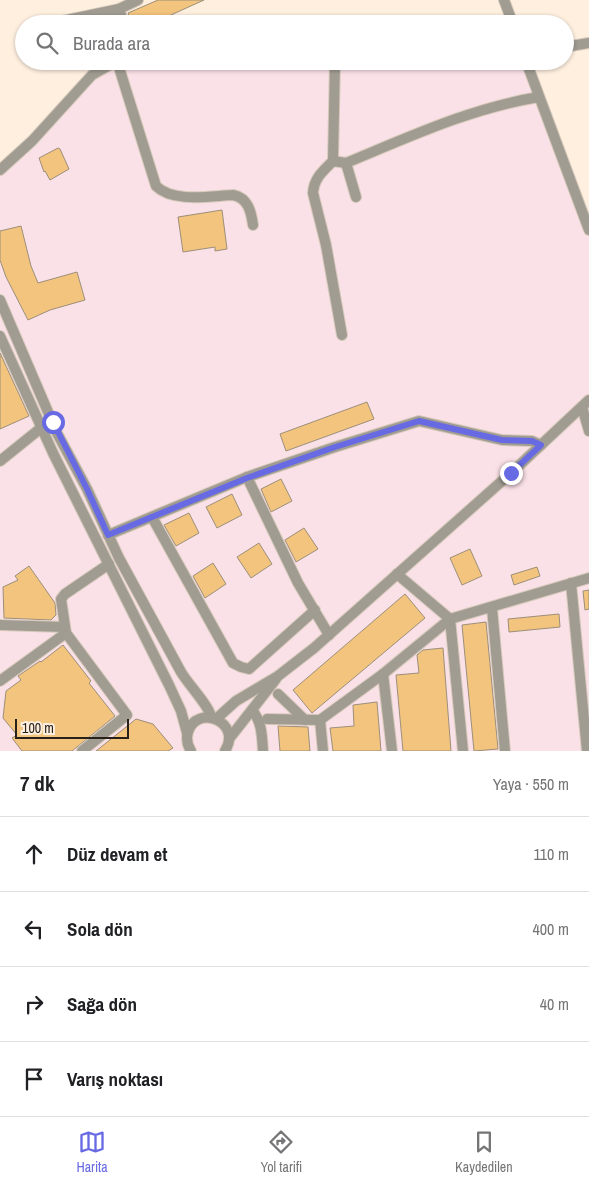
<!DOCTYPE html>
<html lang="tr">
<meta charset="utf-8">
<style>
body{margin:0;font-family:"Archivo Narrow",sans-serif;background:#f6f6f6;color:#202124}
.scale{position:absolute;left:15px;bottom:12px;width:114px;box-sizing:border-box;padding-left:5px;border:2px solid #272119;border-top:0;font-size:14px;line-height:18px;white-space:nowrap;color:#272119;-webkit-text-stroke:4px #feefdf;paint-order:stroke}
.stop{position:absolute;width:15px;height:15px;margin:-11px;border:4px solid #686ae3;border-radius:50%;background:#fff}
.stop.end{background:#686ae3;border-color:#fff;box-shadow:0 1px 5px #0008}
.list{margin:0;padding:0;list-style:none}
h2{display:flex;justify-content:space-between;align-items:center;height:65px;margin:0;padding:0 20px;font-size:21px}
h2 small{font-size:16px;font-weight:400;color:#757577}
.list li{display:grid;grid-template-columns:32px 1fr auto;gap:15px;align-items:center;box-sizing:border-box;height:75px;padding:0 20px;border-top:1px solid #e0e0e0}
.list b{display:block;font-size:19px;white-space:nowrap}
.list em{font-size:16px;font-style:normal;color:#757577}
.icon{flex:none;width:28px;height:28px;fill:none;stroke:currentColor;stroke-width:2;stroke-linecap:round;stroke-linejoin:round}
.map{position:relative;flex:none;width:589px;height:751px;overflow:hidden}
.search{position:absolute;background:#fff;box-shadow:0 1px 4px #0004;left:15px;right:15px;top:15px;height:55px;display:flex;align-items:center;gap:12px;box-sizing:border-box;padding:0 18px;border-radius:28px;color:#757577;font-size:19px}
.sheet{height:365px;background:#fff}
nav{display:flex;justify-content:space-around;align-items:center;box-sizing:border-box;height:70px;border-top:1px solid #e0e0e0;background:#fff;font-size:14px;color:#757577}
nav a{display:grid;justify-items:center;gap:2px}
nav .on{color:#686ae3}
.map>svg:first-child{display:block}
.industrial{fill:#fae0e7}
.building{fill:#f3c47d;stroke:#9c8f7a}
.lines{fill:none;stroke-linecap:round;stroke-linejoin:round}
.minor-casing{stroke:#d7cabb;stroke-width:12}
.minor{stroke:#a09c92;stroke-width:10}
.route{stroke:#686ae3;stroke-width:6}
</style>
<div class="map">
<svg width="589" height="751" viewBox="0 0 589 751">
<rect width="100%" height="100%" fill="#feefdf"/>
<polygon class="industrial" points="118,61 522,61 589,230 589,751 0,751 0,170 92,75"/>
<g class="building">
<polygon points="158,0 204,0 151,24 132,24 128,13"/>
<polygon points="58,148 60,149 69,169 50,180 45,171 44,172 39,158"/>
<polygon points="222,210 227,249 215,251 215,247 183,252 178,217"/>
<polygon points="21,226 31,266 38,283 77,272 85,300 50,310 28,320 6,277 0,260 0,231"/>
<polygon points="0,353 29,416 0,429"/>
<polygon points="367,402 374,419 286,451 280,434"/>
<polygon points="281,479 292,501 271,512 261,489"/>
<polygon points="232,494 242,515 217,528 206,507"/>
<polygon points="189,513 199,533 176,546 164,525"/>
<polygon points="304,528 318,549 296,562 285,540"/>
<polygon points="259,543 272,564 251,578 237,557"/>
<polygon points="470,549 482,576 462,585 450,558"/>
<polygon points="213,563 226,584 205,598 193,576"/>
<polygon points="29,566 55,603 56,615 51,620 4,618 3,587 18,580 15,576"/>
<polygon points="537,567 540,576 514,585 511,575"/>
<polygon points="589,590 589,609 585,610 583,591"/>
<polygon points="405,594 425,618 312,713 293,690"/>
<polygon points="559,614 560,627 509,632 508,619"/>
<polygon points="486,622 498,749 474,751 462,625"/>
<polygon points="63,645 91,681 89,683 115,716 72,751 22,751 12,738 17,735 3,718 6,691 21,680 18,676 40,661 41,662"/>
<polygon points="443,648 451,751 403,751 396,675 419,673 417,655 423,650"/>
<polygon points="377,702 381,751 333,751 330,728 354,726 353,705"/>
<polygon points="136,719 153,724 173,748 168,751 96,751"/>
<polygon points="278,726 308,727 310,751 280,751"/>
</g>
<g class="lines">
<g class="minor-casing">
<g id="minor">
<polyline points="504,0 513,24"/>
<polyline points="119,9 124,24"/>
<polyline points="62,21 119,9 138,0"/>
<polyline points="565,47 589,43"/>
<path d="M335,61l-2,100c-10,10 -19,17 -20,32l13,52 16,90"/>
<polyline points="526,61 589,230"/>
<path d="M333,161l13,2c63,-26 125,-55 193,-66"/>
<polyline points="346,163 356,197"/>
<path d="M0,170l32,-29 60,-66 25,-14 39,125c17,17 54,10 77,9 15,3 18,16 20,30"/>
<path d="M0,300l57,133 30,56 32,69 62,114c7,12 29,35 30,45"/>
<polyline points="0,336 53,453 169,685 181,711 187,733"/>
<polyline points="582,407 589,431"/>
<polyline points="0,461 41,428"/>
<polyline points="247,477 298,583 329,635"/>
<polyline points="152,517 233,663 241,667 249,669 315,610"/>
<polyline points="108,535 247,477 335,447 419,421 502,440 532,441 541,445"/>
<polyline points="397,574 450,619 463,751"/>
<polyline points="571,583 587,751"/>
<polyline points="492,608 505,751"/>
<polyline points="0,625 65,627"/>
<polyline points="383,674 392,751"/>
<polyline points="0,681 66,633"/>
<polyline points="278,694 305,720"/>
<path d="M252,710c10,12 10,26 11,41"/>
<polyline points="216,719 236,701 278,676 314,648 511,473 589,400"/>
<polyline points="267,719 320,720 383,674 450,619 589,578"/>
<polyline points="320,720 323,751"/>
<polyline points="229,739 276,679"/>
<polyline points="82,751 127,715 66,633 61,599 65,594 109,564"/>
<path d="M191,751c-4,-6 -5,-12 -3,-19 9,-29 55,-10 37,19"/>
</g>
</g>
<use href="#minor" class="minor"/>
</g>
<g class="lines">
<polyline class="route" points="53,422 87,489 108,535 247,478 335,447 419,421 502,440 532,441 541,445 511,473"/>
</g>
</svg>
<div class="scale">100 m</div>
<div class="stop" style="left:53px;top:422px"></div>
<div class="stop end" style="left:511px;top:473px"></div>
<div class="search"><svg class="icon" aria-label="search" viewBox="0 0 24 24"><circle cx="10" cy="10" r="6"/><path d="M15 15l6 6"/></svg>Burada ara</div>
</div>
<section class="sheet">
<h2>7 dk<small>Yaya · 550 m</small></h2>
<ul class="list">
<li><svg class="icon" aria-label="ahead" viewBox="0 0 24 24"><path d="M12 20V5M6 11l6-6 6 6"/></svg><div><b>Düz devam et</b></div><em>110 m</em></li>
<li><svg class="icon" aria-label="left" viewBox="0 0 24 24"><path d="M17 20v-9H6M10 6l-5 5 5 5"/></svg><div><b>Sola dön</b></div><em>400 m</em></li>
<li><svg class="icon" aria-label="right" viewBox="0 0 24 24"><path d="M7 20v-9h11M14 6l5 5-5 5"/></svg><div><b>Sağa dön</b></div><em>40 m</em></li>
<li><svg class="icon" aria-label="arrive" viewBox="0 0 24 24"><path d="M6 21V4h12l-3 4 3 4H6"/></svg><div><b>Varış noktası</b></div></li>
</ul>
</section>
<nav>
<a class="on"><svg class="icon" aria-label="map" viewBox="0 0 24 24"><path d="M3 6l6-2 6 2 6-2v14l-6 2-6-2-6 2zM9 4v14M15 6v14"/></svg>Harita</a>
<a><svg class="icon" aria-label="directions" viewBox="0 0 24 24"><path d="M12 3l9 9-9 9-9-9zM9 14v-3h6M13 9l2 2-2 2"/></svg>Yol tarifi</a>
<a><svg class="icon" aria-label="saved" viewBox="0 0 24 24"><path d="M7 4h10v16l-5-4-5 4z"/></svg>Kaydedilen</a>
</nav>
